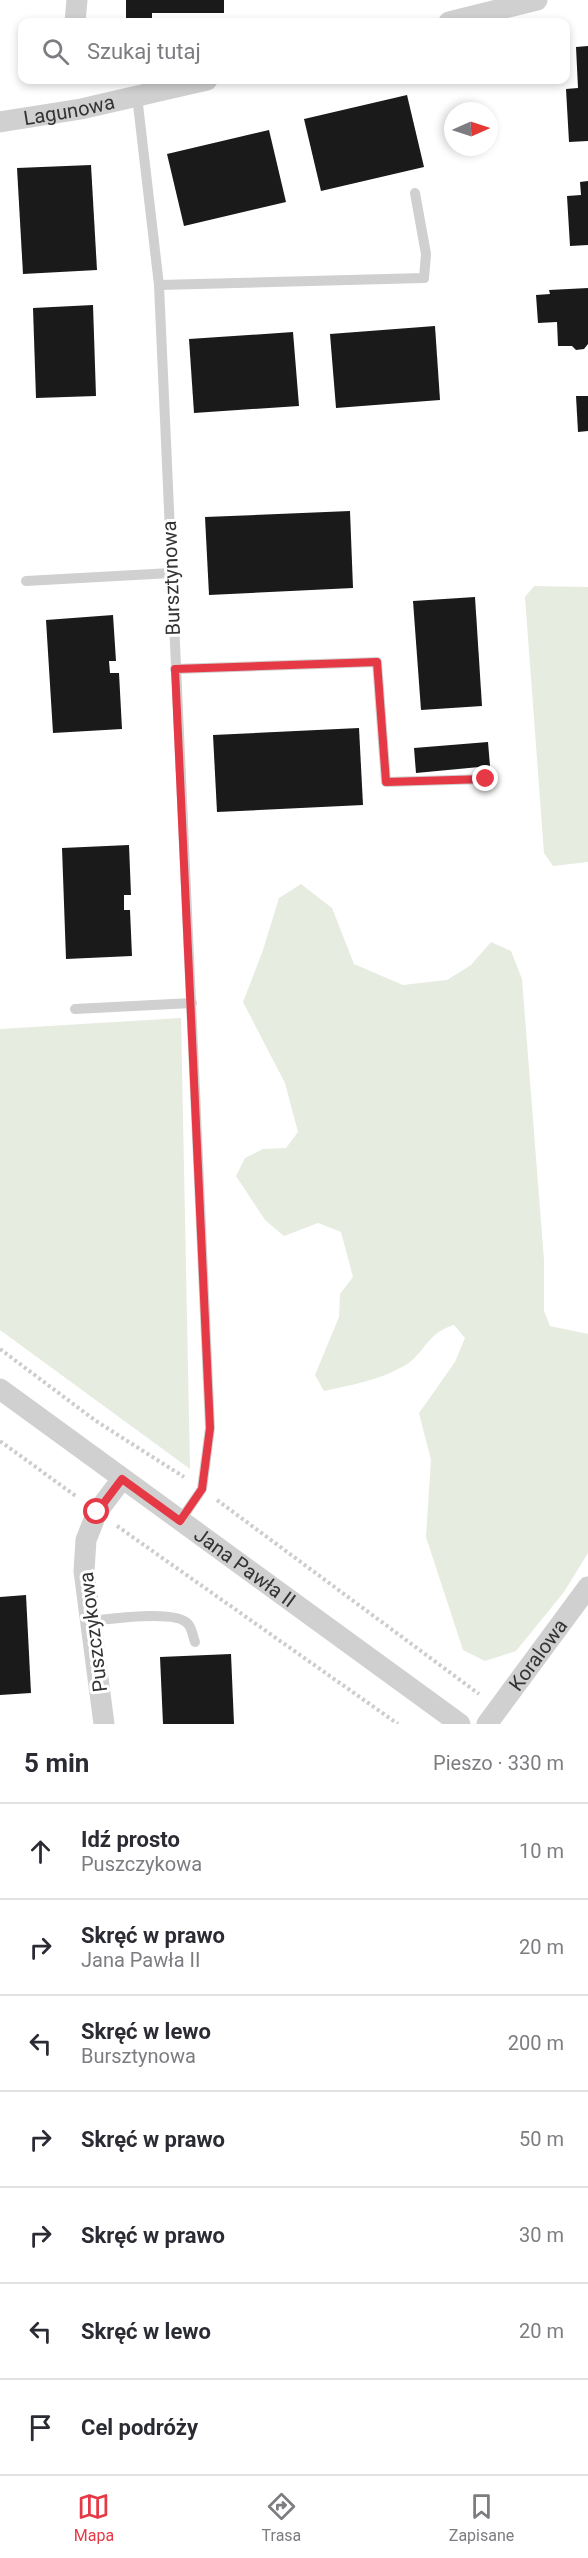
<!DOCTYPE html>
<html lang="pl">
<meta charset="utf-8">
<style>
body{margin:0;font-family:Roboto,sans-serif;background:#f2f2f3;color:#2b2b33}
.compass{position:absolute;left:444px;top:102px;width:54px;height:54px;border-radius:50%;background:#fff;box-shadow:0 3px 9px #0003;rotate:87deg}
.stop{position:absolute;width:18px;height:18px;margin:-14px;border:4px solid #e63946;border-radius:50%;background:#fff}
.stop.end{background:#e63946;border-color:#fff;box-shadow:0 2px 6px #0008}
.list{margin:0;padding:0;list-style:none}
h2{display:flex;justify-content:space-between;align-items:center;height:78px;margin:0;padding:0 24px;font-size:26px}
h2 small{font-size:20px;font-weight:400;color:#7c7c81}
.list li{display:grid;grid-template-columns:39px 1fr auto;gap:18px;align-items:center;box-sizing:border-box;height:96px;padding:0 24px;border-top:2px solid #e1e1e2}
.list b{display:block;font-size:22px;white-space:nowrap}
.list p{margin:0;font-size:20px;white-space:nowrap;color:#7c7c81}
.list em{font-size:20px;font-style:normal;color:#7c7c81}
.icon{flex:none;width:33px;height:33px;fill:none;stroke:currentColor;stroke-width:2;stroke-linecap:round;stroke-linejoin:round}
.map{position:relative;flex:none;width:588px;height:1724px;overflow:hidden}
.search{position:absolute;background:#fff;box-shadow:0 3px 9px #0003;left:18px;right:18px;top:18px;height:66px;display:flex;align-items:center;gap:15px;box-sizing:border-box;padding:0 21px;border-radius:12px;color:#7c7c81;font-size:22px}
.sheet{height:750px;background:#fff}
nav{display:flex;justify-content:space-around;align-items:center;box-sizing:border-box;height:84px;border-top:2px solid #e1e1e2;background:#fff;font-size:16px;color:#7c7c81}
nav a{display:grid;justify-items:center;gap:3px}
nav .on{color:#e63946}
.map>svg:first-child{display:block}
.green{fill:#e6ecdf}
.building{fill:#1a1a1a}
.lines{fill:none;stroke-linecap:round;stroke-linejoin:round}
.path{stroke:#cdcdcd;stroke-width:4;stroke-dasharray:3 3;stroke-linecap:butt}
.lane{stroke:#d0d0d0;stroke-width:10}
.street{stroke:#d0d0d0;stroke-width:21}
.route{stroke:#e63946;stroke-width:8}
.labels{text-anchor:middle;stroke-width:6;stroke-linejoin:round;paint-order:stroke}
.street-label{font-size:20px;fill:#333;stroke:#fff}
</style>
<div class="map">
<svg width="588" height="1724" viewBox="0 0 588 1724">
<rect width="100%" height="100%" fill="#fff"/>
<g class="green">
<polygon points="534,586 588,587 588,862 553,866 544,853 525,597"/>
<path d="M301,884l31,24 22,56 49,21 44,-5 24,-15 20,-23 20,9 11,28 22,281v51l6,15 38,8v219l-24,39 -48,59 -31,10 -22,-11 -37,-113 5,-77 -12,-47 36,-51 10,-24 -11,-13c-29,9 -29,29 -50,41 -24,14 -53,19 -80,25l-9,-16 24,-58 1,-23 13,-17 -12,-45 -23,-9 -34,13 -19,-16 -29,-44 9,-18 18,-9 23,-1 12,-16 -13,-49 -42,-81 20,-52 16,-52z"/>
<polygon points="181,1018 190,1469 0,1330 0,1029"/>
</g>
<g class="building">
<polygon points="126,0 224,0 224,13 152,13 152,22 126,22"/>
<polygon points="588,46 588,141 569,142 566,89 578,88 576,47"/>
<polygon points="407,95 424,167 321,191 304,119"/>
<polygon points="269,130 286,202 184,226 167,154"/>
<polygon points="91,165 97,270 23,274 17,168"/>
<polygon points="588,181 588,245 570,246 567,196 581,195 580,182"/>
<polygon points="588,288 588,344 584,349 576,350 572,346 558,346 557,322 538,323 536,295 550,294 549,290"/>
<polygon points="93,305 96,396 36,398 33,308"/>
<polygon points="435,326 440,400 336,408 330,334"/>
<polygon points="293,332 299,406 194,413 189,339"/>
<polygon points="576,396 588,396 588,431 578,432"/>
<polygon points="350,511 353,588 209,595 205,517"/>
<polygon points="475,597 482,706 421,710 413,601"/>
<polygon points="113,615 116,661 109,661 110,673 119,673 122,729 53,733 46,620"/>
<polygon points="359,728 363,805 217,812 213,735"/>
<polygon points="488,742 490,766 416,773 414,748"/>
<polygon points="129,845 131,895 124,895 124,910 130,910 132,956 66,959 62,848"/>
<polygon points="26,1595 31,1693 0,1695 0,1597"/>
<polygon points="231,1654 234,1724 163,1724 160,1657"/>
</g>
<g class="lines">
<g class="path">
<polyline points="0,1349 96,1421 184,1477"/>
<polyline points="0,1441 77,1497"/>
<polyline points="217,1500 479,1694"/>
<polyline points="117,1526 398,1724"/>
</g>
<g class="lane">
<polyline points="137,96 159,285 210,1428 202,1489 180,1521"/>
<polyline points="159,285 424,278 426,254 415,193"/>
<polyline points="26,581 171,573"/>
<polyline points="175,669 377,662 386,782 486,779"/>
<polyline points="75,1009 192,1003"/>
<path d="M91,1621c18,-2 86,-12 97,3 4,4 5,13 7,18"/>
</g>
<g class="street">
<polyline points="75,22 77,0"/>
<polyline points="449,22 537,0"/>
<path id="s1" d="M0,122l81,-13 126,-29"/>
<path id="s2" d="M0,1389l460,335"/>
<polyline points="104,1724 84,1571 86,1540 97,1512 122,1479"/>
<path id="s3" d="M487,1724l101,-137"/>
</g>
</g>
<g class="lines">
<polyline class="route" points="97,1512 122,1479 180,1521 202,1489 210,1428 175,669 377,662 386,782 486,779"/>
</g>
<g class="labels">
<g class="street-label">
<text dy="7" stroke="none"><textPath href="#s1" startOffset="70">Lagunowa</textPath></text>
<text transform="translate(171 578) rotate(-92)" y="7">Bursztynowa</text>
<text dy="7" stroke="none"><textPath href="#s2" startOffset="303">Jana Pawła II</textPath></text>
<text transform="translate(93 1632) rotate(-97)" y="7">Puszczykowa</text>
<text dy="7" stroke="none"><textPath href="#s3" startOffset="86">Koralowa</textPath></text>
</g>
</g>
</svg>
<svg class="compass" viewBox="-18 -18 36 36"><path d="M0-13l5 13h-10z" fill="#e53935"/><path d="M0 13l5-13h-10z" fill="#7c7c81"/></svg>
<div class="stop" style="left:97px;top:1512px"></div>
<div class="stop end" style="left:486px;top:779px"></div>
<div class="search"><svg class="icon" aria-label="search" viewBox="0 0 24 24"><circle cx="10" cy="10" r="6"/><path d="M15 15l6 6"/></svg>Szukaj tutaj</div>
</div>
<section class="sheet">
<h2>5 min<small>Pieszo · 330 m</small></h2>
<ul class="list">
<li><svg class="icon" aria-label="ahead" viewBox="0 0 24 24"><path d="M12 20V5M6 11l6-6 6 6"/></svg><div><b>Idź prosto</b><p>Puszczykowa</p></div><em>10 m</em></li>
<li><svg class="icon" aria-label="right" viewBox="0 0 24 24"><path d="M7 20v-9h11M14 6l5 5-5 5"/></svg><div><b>Skręć w prawo</b><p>Jana Pawła II</p></div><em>20 m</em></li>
<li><svg class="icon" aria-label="left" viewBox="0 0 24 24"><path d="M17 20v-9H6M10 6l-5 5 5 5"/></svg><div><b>Skręć w lewo</b><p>Bursztynowa</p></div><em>200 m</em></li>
<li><svg class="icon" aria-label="right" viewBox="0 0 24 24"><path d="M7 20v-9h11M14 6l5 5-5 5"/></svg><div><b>Skręć w prawo</b></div><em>50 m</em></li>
<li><svg class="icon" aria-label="right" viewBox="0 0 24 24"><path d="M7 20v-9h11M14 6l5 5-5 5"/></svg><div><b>Skręć w prawo</b></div><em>30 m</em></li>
<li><svg class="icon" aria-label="left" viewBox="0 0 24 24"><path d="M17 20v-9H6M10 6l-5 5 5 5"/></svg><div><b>Skręć w lewo</b></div><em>20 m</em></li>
<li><svg class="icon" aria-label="arrive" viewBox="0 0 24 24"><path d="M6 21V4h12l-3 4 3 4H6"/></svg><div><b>Cel podróży</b></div></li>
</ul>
</section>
<nav>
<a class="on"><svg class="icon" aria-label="map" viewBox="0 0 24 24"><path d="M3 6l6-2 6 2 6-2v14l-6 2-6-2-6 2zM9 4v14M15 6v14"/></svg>Mapa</a>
<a><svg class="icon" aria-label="directions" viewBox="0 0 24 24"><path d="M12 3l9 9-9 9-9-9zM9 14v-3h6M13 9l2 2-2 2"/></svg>Trasa</a>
<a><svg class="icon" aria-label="saved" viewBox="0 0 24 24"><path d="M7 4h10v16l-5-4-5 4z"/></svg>Zapisane</a>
</nav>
